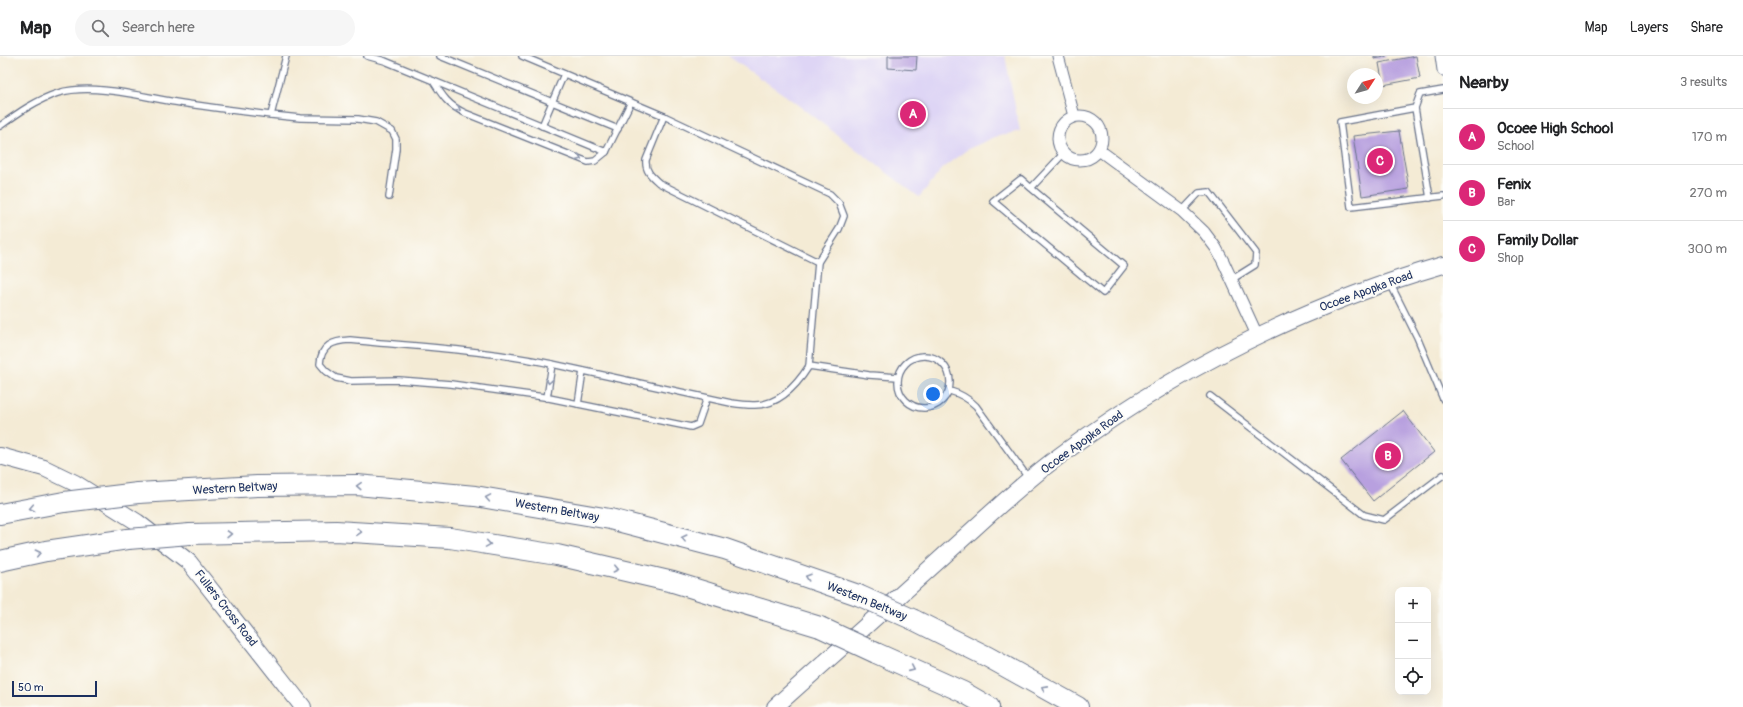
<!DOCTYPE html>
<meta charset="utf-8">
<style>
body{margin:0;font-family:Pangolin,sans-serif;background:#f6f6f6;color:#202124}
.controls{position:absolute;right:12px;bottom:12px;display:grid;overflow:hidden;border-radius:8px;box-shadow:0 4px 16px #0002}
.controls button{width:36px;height:36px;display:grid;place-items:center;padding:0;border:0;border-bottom:1px solid #e0e0e0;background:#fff;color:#202124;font:20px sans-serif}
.compass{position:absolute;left:1347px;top:12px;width:36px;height:36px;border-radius:50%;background:#fff;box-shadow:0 4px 16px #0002;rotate:54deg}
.scale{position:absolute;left:12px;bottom:10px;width:85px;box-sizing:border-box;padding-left:4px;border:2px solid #1b2f5e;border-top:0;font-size:11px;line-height:14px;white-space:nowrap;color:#1b2f5e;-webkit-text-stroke:3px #fdfcf7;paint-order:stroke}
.you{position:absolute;left:933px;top:338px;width:14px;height:14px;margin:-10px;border:3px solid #fff;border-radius:50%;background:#1a73e8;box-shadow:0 0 0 6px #1a73e833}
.badge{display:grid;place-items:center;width:26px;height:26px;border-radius:50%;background:#db2777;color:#fff;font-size:13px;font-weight:700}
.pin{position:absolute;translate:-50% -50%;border:2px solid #fff;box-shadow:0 1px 4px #0006}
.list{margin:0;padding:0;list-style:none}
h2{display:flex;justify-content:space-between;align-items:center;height:52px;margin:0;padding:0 16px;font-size:17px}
h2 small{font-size:13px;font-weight:400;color:#757577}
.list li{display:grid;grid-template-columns:26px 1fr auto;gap:12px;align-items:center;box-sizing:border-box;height:56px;padding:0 16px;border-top:1px solid #e0e0e0}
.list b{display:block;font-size:15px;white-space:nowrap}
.list p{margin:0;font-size:13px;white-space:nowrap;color:#757577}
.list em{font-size:13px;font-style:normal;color:#757577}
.icon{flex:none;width:22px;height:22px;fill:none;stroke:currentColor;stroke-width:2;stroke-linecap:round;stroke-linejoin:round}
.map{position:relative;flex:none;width:1443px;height:651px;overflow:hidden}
header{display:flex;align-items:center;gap:24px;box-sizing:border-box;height:56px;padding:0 20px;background:#fff;border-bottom:1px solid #e0e0e0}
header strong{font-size:19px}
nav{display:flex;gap:22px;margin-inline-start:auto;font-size:14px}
.search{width:280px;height:36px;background:#f6f6f6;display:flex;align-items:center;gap:10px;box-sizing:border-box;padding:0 14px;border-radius:22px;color:#757577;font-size:15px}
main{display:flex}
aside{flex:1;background:#fff}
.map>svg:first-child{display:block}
.built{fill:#ded5f5}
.building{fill:#b8a0df}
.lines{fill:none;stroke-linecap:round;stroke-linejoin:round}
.lane-casing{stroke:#677188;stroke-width:8}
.street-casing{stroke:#677188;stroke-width:13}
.secondary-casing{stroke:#677188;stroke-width:18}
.highway-casing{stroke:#677188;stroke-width:22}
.lane{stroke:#fff;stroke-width:5.5}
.street{stroke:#fff;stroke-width:11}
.secondary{stroke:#fff;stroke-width:16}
.highway{stroke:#fff;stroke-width:20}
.highway-bridge-casing{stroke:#677188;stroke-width:22;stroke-linecap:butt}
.highway-bridge{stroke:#fff;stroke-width:20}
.oneway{stroke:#8d97ae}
.labels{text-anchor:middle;stroke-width:4;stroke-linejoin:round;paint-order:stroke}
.street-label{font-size:12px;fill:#1b2f5e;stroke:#fdfcf7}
</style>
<header>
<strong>Map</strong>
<div class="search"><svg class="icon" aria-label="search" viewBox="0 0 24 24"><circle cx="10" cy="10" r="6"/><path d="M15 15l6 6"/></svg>Search here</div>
<nav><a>Map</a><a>Layers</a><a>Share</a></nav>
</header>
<main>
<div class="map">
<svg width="1443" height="651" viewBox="0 0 1443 651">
<rect width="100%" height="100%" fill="#fdfcf7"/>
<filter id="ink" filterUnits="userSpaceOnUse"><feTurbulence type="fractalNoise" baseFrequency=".025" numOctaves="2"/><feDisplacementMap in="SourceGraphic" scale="8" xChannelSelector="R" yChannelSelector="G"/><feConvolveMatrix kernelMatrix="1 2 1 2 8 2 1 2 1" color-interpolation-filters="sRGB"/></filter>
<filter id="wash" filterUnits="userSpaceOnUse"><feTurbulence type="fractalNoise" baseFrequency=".012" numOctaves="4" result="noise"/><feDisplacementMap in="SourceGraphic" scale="16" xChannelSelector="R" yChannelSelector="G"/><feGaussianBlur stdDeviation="0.9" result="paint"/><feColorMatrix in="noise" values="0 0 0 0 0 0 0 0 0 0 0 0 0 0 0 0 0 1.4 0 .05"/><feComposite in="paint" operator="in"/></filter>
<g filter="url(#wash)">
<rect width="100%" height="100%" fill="#f4ebd5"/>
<polygon class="built" points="728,0 1005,0 1020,75 995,81 968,93 945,110 919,141 786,40"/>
<g id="blocks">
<g class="building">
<polygon points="888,0 917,0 916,14 888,12"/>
<polygon points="1374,0 1386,0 1386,1 1374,3"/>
<polygon points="1416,0 1420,22 1383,29 1379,7"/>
<polygon points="1399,75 1409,133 1362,140 1353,80"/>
<polygon points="1403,355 1434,396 1373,445 1341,404"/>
</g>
</g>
</g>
<g filter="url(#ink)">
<use href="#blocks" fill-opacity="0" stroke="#677188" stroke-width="1"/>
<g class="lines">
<g class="lane-casing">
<g id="lane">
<polyline points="286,0 271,59 300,62 358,63 376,66 392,75 396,83 396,93 389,141"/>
<polyline points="367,0 385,5 606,96 631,46"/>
<polyline points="440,0 618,73"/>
<polyline points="522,0 664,60 830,138 839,147 844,160 839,173 818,206 809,310"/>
<path d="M433,25c10,16 15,24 32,32l123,49 7,-1 11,-9"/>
<polyline points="1443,34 1420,38 1415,52 1340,66 1351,151 1443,140"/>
<polyline points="1415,52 1430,142"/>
<path d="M664,60l-18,44c-1,11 5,16 13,23l159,79"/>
<path d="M0,70c18,-13 36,-26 58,-33 34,-10 82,3 117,9 32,5 64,9 96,13"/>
<polyline points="542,70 564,18"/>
<polyline points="1031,132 1021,123 993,145 1103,237 1124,210 1031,132 1064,97"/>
<polyline points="1182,155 1199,137 1209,136 1256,197 1255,209 1231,224"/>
<polyline points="1390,227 1417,281 1443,343"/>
<circle cx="924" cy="326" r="26"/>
<path d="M950,335c11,3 18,7 26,15l53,73"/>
<polyline points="1210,340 1364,459 1384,464 1443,419"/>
<polyline points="547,342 552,308"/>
<path d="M707,342l-9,26 -7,3 -147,-30 -93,-13 -52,-4 -48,1 -15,-3 -10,-7 -6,-7c1,-19 13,-23 30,-24 67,7 136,10 202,24l179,39c7,1 14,2 22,2 25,1 44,-20 56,-39l60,9 29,2"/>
<polyline points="578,348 583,315"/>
</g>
</g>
<g class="street-casing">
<g id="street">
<polyline points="1058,0 1074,60"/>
<polyline points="1441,0 1443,14"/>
<circle cx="1080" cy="82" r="22"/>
<polyline points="1099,94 1182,155 1204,176 1216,192 1223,205 1257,279"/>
</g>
</g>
<g class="secondary-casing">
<g id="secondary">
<polyline points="0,400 44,412 75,427 137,466 189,506 303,651"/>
<path d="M775,651c58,-52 116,-103 173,-155 37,-33 74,-69 114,-98 115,-85 244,-149 381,-189"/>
</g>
</g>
<g class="highway-casing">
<g id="highway">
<polyline points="138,437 257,430 357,429 475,440 610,463 725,493 858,539"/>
<polyline points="0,458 64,446"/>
<polyline points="190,478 336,475 450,482 557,499 673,526 820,571"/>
<polyline points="0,505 46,495 128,483"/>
<polyline points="914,564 988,601 1078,651"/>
<polyline points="876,597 963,636 989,651"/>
</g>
</g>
<use href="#lane" class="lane"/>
<use href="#street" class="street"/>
<use href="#secondary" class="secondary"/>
<use href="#highway" class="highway"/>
<g class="highway-bridge-casing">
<g id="highway-bridge">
<polyline points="64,446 138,437"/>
<polyline points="128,483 190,478"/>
<polyline points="858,539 914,564"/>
<polyline points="820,571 876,597"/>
</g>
</g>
<use href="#highway-bridge" class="highway-bridge"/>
</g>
<defs><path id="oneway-chevron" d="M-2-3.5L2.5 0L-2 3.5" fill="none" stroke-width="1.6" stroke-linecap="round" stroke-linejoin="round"/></defs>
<g class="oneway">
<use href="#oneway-chevron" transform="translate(458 53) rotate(27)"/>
<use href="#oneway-chevron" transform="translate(579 102) rotate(22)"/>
<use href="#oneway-chevron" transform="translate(549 325) rotate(99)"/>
<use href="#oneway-chevron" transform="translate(359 430) rotate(-177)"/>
<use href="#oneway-chevron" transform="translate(488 442) rotate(-170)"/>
<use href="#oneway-chevron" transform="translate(32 452) rotate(169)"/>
<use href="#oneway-chevron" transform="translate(359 476) rotate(4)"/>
<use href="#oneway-chevron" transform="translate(229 478) rotate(-1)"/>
<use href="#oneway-chevron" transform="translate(684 482) rotate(-166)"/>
<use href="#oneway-chevron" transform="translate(488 488) rotate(9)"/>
<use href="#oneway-chevron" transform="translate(38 497) rotate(-12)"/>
<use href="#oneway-chevron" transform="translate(616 513) rotate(13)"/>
<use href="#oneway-chevron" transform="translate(808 521) rotate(-161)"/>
<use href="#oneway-chevron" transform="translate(912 613) rotate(24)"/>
<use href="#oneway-chevron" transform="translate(1044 632) rotate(-151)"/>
</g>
</g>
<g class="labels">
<g class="street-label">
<text transform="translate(1366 235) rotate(-20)" y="4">Ocoee Apopka Road</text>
<text transform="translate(1082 386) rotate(-36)" y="4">Ocoee Apopka Road</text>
<text transform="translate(235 432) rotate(-3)" y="4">Western Beltway</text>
<text transform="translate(557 454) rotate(10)" y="4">Western Beltway</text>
<text transform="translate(867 545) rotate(22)" y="4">Western Beltway</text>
<text transform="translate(226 552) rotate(52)" y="4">Fullers Cross Road</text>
</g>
</g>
</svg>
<div class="controls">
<button>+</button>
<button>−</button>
<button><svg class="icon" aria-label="locate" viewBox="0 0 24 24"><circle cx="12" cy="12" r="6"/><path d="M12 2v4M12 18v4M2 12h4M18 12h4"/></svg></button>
</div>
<svg class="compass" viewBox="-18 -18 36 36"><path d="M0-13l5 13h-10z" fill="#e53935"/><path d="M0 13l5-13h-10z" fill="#757577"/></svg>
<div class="scale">50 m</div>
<div class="you"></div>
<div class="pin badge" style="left:913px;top:58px">A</div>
<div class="pin badge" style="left:1388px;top:400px">B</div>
<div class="pin badge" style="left:1380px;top:105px">C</div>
</div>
<aside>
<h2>Nearby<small>3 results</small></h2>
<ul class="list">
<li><span class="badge">A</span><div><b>Ocoee High School</b><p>School</p></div><em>170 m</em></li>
<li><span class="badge">B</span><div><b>Fenix</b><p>Bar</p></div><em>270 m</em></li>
<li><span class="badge">C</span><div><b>Family Dollar</b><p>Shop</p></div><em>300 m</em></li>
</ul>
</aside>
</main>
